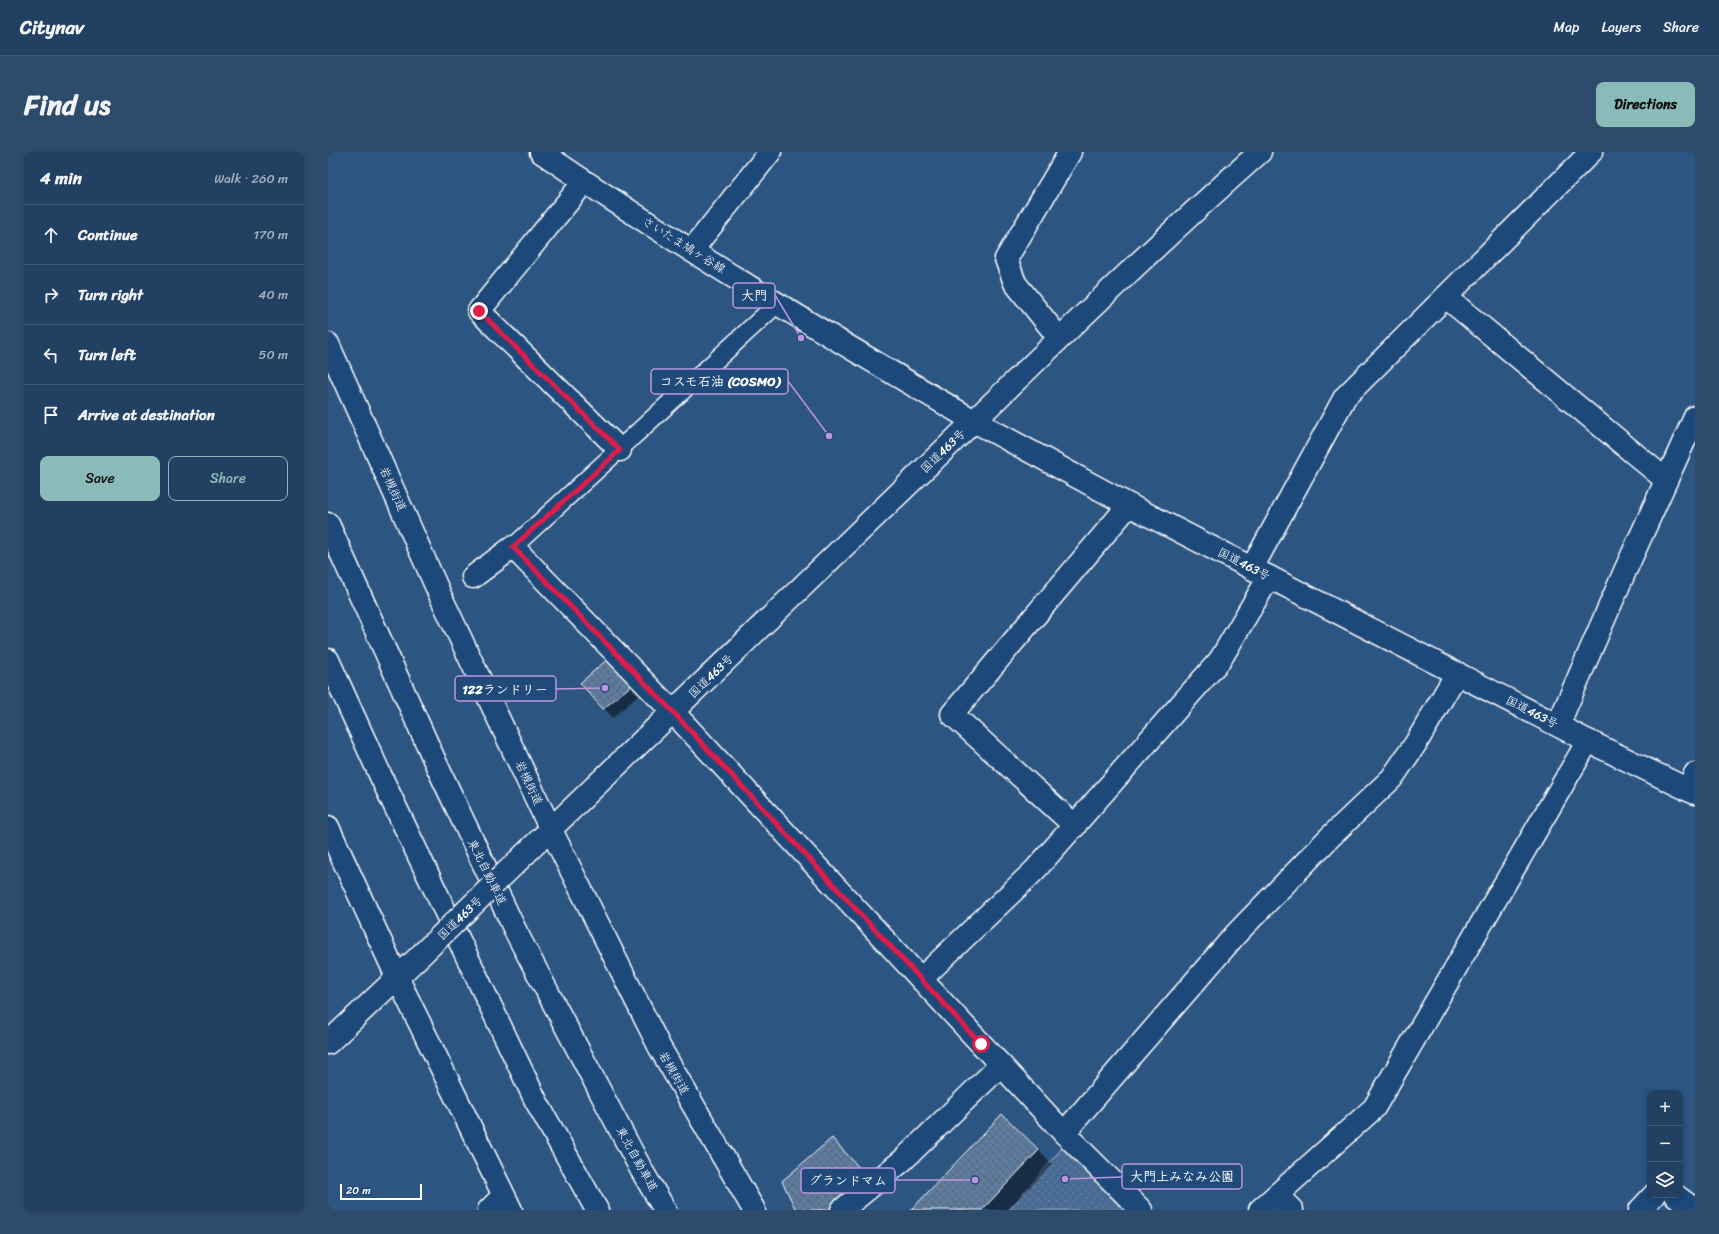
<!DOCTYPE html>
<meta charset="utf-8">
<style>
body{margin:0;font-family:Sriracha,"Klee One",sans-serif;background:#2d4b6b;color:#f1f3f6}
.controls{position:absolute;right:12px;bottom:12px;display:grid;overflow:hidden;border-radius:8px;box-shadow:0 2px 6px #0003}
.controls button{width:36px;height:36px;display:grid;place-items:center;padding:0;border:0;border-bottom:1px solid #3e5977;background:#214062;color:#f1f3f6;font:20px sans-serif}
.scale{position:absolute;left:12px;bottom:10px;width:82px;box-sizing:border-box;padding-left:4px;border:2px solid #fff;border-top:0;font-size:11px;line-height:14px;white-space:nowrap;color:#fff;-webkit-text-stroke:3px #1f4a7a;paint-order:stroke}
.stop{position:absolute;width:12px;height:12px;margin:-9px;border:3px solid #e11d48;border-radius:50%;background:#fff}
.stop.end{background:#e11d48;border-color:#fff;box-shadow:0 1px 4px #0008}
.list{margin:0;padding:0;list-style:none}
h2{display:flex;justify-content:space-between;align-items:center;height:52px;margin:0;padding:0 16px;font-size:17px}
h2 small{font-size:13px;font-weight:400;color:#a2afbe}
.list li{display:grid;grid-template-columns:26px 1fr auto;gap:12px;align-items:center;box-sizing:border-box;height:60px;padding:0 16px;border-top:1px solid #3e5977}
.list b{display:block;font-size:15px;white-space:nowrap}
.list em{font-size:13px;font-style:normal;color:#a2afbe}
.actions{display:flex;gap:8px;padding:12px 16px}
.actions a{flex:1;padding:9px 0;border:1px solid #8bbbb9;border-radius:8px;text-align:center;font-size:14px;color:#8bbbb9}
.actions .main{background:#8bbbb9;color:#111}
.icon{flex:none;width:22px;height:22px;fill:none;stroke:currentColor;stroke-width:2;stroke-linecap:round;stroke-linejoin:round}
.map{position:relative;flex:none;width:1367px;height:1058px;overflow:hidden;border-radius:8px}
header{display:flex;align-items:center;gap:24px;box-sizing:border-box;height:56px;padding:0 20px;background:#214062;border-bottom:1px solid #3e5977}
header strong{font-size:19px}
nav{display:flex;gap:22px;margin-inline-start:auto;font-size:14px}
.intro{display:flex;align-items:center;justify-content:space-between;box-sizing:border-box;height:96px;padding:0 24px}
h1{margin:0;font-size:28px}
.button{padding:10px 18px;border-radius:8px;background:#8bbbb9;color:#111;font-size:14px;font-weight:700}
main{display:flex;gap:24px;padding:0 24px}
aside{flex:1;background:#214062;border-radius:8px;box-shadow:0 2px 6px #0003}
.map>svg:first-child{display:block}
.grass{fill:url(#grass-dots);stroke:#a4b5c8}
.shadow{fill:#0007}
.building{fill:url(#building-cross-hatch);stroke:#fff}
.lines{fill:none;stroke-linecap:round;stroke-linejoin:round}
.service-casing{stroke:#fff;stroke-width:20}
.minor-casing{stroke:#fff;stroke-width:25}
.tertiary-casing{stroke:#fff;stroke-width:25}
.secondary-casing{stroke:#fff;stroke-width:25}
.trunk-casing{stroke:#fff;stroke-width:25}
.motorway-casing{stroke:#fff;stroke-width:25}
.service{stroke:#1f4a7a;stroke-width:17}
.minor{stroke:#1f4a7a;stroke-width:22}
.tertiary{stroke:#1f4a7a;stroke-width:22}
.secondary{stroke:#1f4a7a;stroke-width:22}
.trunk{stroke:#1f4a7a;stroke-width:22}
.motorway{stroke:#1f4a7a;stroke-width:22}
.trunk-bridge-casing{stroke:#fff;stroke-width:25;stroke-linecap:butt}
.trunk-bridge{stroke:#1f4a7a;stroke-width:22}
.route{stroke:#e11d48;stroke-width:5}
.labels{text-anchor:middle;stroke-width:4;stroke-linejoin:round;paint-order:stroke}
.street-label{font-size:12px;fill:#fff;stroke:#1f4a7a}
.leader{fill:none;stroke:#bd96df;stroke-width:1.5}
.callout-dot{fill:#bd96df;stroke:#1f4a7a;stroke-width:1.5}
.callout{fill:#1f4a7a;stroke:#bd96df;stroke-width:1.5}
.callout-label{font-size:13px;text-anchor:middle;font-weight:bold;fill:#fff}
</style>
<header>
<strong>Citynav</strong>
<nav><a>Map</a><a>Layers</a><a>Share</a></nav>
</header>
<div class="intro"><h1>Find us</h1><a class="button">Directions</a></div>
<main>
<aside>
<h2>4 min<small>Walk · 260 m</small></h2>
<ul class="list">
<li><svg class="icon" aria-label="ahead" viewBox="0 0 24 24"><path d="M12 20V5M6 11l6-6 6 6"/></svg><div><b>Continue</b></div><em>170 m</em></li>
<li><svg class="icon" aria-label="right" viewBox="0 0 24 24"><path d="M7 20v-9h11M14 6l5 5-5 5"/></svg><div><b>Turn right</b></div><em>40 m</em></li>
<li><svg class="icon" aria-label="left" viewBox="0 0 24 24"><path d="M17 20v-9H6M10 6l-5 5 5 5"/></svg><div><b>Turn left</b></div><em>50 m</em></li>
<li><svg class="icon" aria-label="arrive" viewBox="0 0 24 24"><path d="M6 21V4h12l-3 4 3 4H6"/></svg><div><b>Arrive at destination</b></div></li>
</ul>
<div class="actions"><a class="main">Save</a><a>Share</a></div>
</aside>
<div class="map">
<svg width="1367" height="1058" viewBox="0 0 1367 1058">
<defs>
<pattern id="grass-dots" width="8" height="8" patternUnits="userSpaceOnUse"><rect width="8" height="8" fill="#486b92"/><path d="M2 2h.1M6 6h.1" fill="none" stroke="#6381a2" stroke-width="1.8" stroke-linecap="round"/></pattern>
<pattern id="building-cross-hatch" width="8" height="8" patternUnits="userSpaceOnUse"><rect width="8" height="8" fill="#5e7c9f"/><path d="M0 0l8 8M0 8l8-8" fill="none" stroke="#56667a"/></pattern>
</defs>
<rect width="100%" height="100%" fill="#2c5582"/>
<filter id="ink" filterUnits="userSpaceOnUse"><feTurbulence type="fractalNoise" baseFrequency=".025" numOctaves="2"/><feDisplacementMap in="SourceGraphic" scale="8" xChannelSelector="R" yChannelSelector="G"/><feConvolveMatrix kernelMatrix="1 2 1 2 8 2 1 2 1" color-interpolation-filters="sRGB"/></filter>
<g filter="url(#ink)">
<polygon class="grass" points="734,996 796,1058 681,1058"/>
<g class="shadow">
<polygon points="282,507 313,541 285,566 254,531"/>
<polygon points="711,998 724,1012 680,1058 585,1058"/>
</g>
<g class="building">
<polygon points="282,505 305,532 275,557 252,531"/>
<polygon points="674,962 711,998 654,1058 583,1058"/>
<polygon points="504,986 539,1024 501,1058 468,1058 454,1029"/>
</g>
<g class="lines">
<g class="service-casing">
<polyline id="service" points="185,395 449,152"/>
</g>
<g class="minor-casing">
<g id="minor">
<polyline points="256,30 151,159 292,298"/>
<polyline points="364,98 442,0"/>
<polyline points="1118,145 1338,328"/>
<polyline points="731,186 687,131 678,107 742,0"/>
<polyline points="924,416 1017,245 1263,0"/>
<polyline points="145,425 185,395 345,560 736,981 908,782 1002,685 1064,626 1088,591 1129,521"/>
<polyline points="1230,573 1297,419 1367,265"/>
<polyline points="1360,638 1367,622"/>
<polyline points="747,674 624,562 801,353"/>
<polyline points="593,827 707,718 892,508 941,425"/>
<polyline points="736,981 813,1058"/>
<polyline points="949,1043 964,1058"/>
<polyline points="1347,1043 1362,1054"/>
<polyline points="161,1058 175,1044"/>
<polyline points="514,1058 575,1008 673,913"/>
<polyline points="932,1058 1046,956 1260,589"/>
<polyline points="1312,1058 1326,1043"/>
</g>
</g>
<g class="tertiary-casing">
<path id="tertiary" d="M646,269c94,-91 188,-182 286,-269"/>
</g>
<g class="secondary-casing">
<path id="secondary" d="M213,0c140,96 287,183 433,269"/>
</g>
<g class="trunk-casing">
<g id="trunk">
<polyline points="0,192 113,445 223,678 332,896 426,1058"/>
<polyline points="0,675 69,825 183,1058"/>
<polyline points="198,701 646,269 801,353 1260,589 1367,641"/>
<polyline points="0,891 94,802"/>
</g>
</g>
<g class="motorway-casing">
<g id="motorway">
<polyline points="0,372 110,616 188,780 314,1019 337,1058"/>
<polyline points="0,508 55,629 208,949 269,1058"/>
</g>
</g>
<use href="#service" class="service"/>
<use href="#minor" class="minor"/>
<use href="#tertiary" class="tertiary"/>
<use href="#secondary" class="secondary"/>
<use href="#trunk" class="trunk"/>
<use href="#motorway" class="motorway"/>
<g class="trunk-bridge-casing">
<polyline id="trunk-bridge" points="94,802 198,701"/>
</g>
<use href="#trunk-bridge" class="trunk-bridge"/>
</g>
</g>
<g class="lines" filter="url(#ink)">
<polyline class="route" points="151,159 292,298 185,395 345,560 653,892"/>
</g>
<g class="labels">
<g class="street-label">
<text transform="translate(356 93) rotate(32)" y="4">さいたま鳩ヶ谷線</text>
<text transform="translate(615 299) rotate(-44)" y="4">国道463号</text>
<text transform="translate(65 337) rotate(66)" y="4">岩槻街道</text>
<text transform="translate(916 412) rotate(27)" y="4">国道463号</text>
<text transform="translate(383 524) rotate(-44)" y="4">国道463号</text>
<text transform="translate(1204 560) rotate(27)" y="4">国道463号</text>
<text transform="translate(201 631) rotate(65)" y="4">岩槻街道</text>
<text transform="translate(159 720) rotate(64)" y="4">東北自動車道</text>
<text transform="translate(132 766) rotate(-44)" y="4">国道463号</text>
<text transform="translate(346 921) rotate(60)" y="4">岩槻街道</text>
<text transform="translate(309 1007) rotate(61)" y="4">東北自動車道</text>
</g>
</g>
<path class="leader" d="M473 186L447 143M501 284L460 229M277 536L228 537M737 1027L794 1025M647 1028L567 1028"/>
<g class="callout-dot">
<circle cx="473" cy="186" r="4"/>
<circle cx="501" cy="284" r="4"/>
<circle cx="277" cy="536" r="4"/>
<circle cx="737" cy="1027" r="4"/>
<circle cx="647" cy="1028" r="4"/>
</g>
<g class="callout">
<rect x="405" y="131" width="42" height="25" rx="4"/>
<rect x="323" y="217" width="137" height="25" rx="4"/>
<rect x="127" y="524" width="101" height="25" rx="4"/>
<rect x="794" y="1012" width="120" height="25" rx="4"/>
<rect x="473" y="1016" width="94" height="25" rx="4"/>
</g>
<g class="callout-label">
<text x="426" y="148">大門</text>
<text x="392" y="234">コスモ石油 (COSMO)</text>
<text x="177" y="542">122ランドリー</text>
<text x="854" y="1029">大門上みなみ公園</text>
<text x="520" y="1033">グランドマム</text>
</g>
</svg>
<div class="controls">
<button>+</button>
<button>−</button>
<button><svg class="icon" aria-label="layers" viewBox="0 0 24 24"><path d="M12 4l9 5-9 5-9-5zM3 14l9 5 9-5"/></svg></button>
</div>
<div class="scale">20 m</div>
<div class="stop" style="left:653px;top:892px"></div>
<div class="stop end" style="left:151px;top:159px"></div>
</div>
</main>
